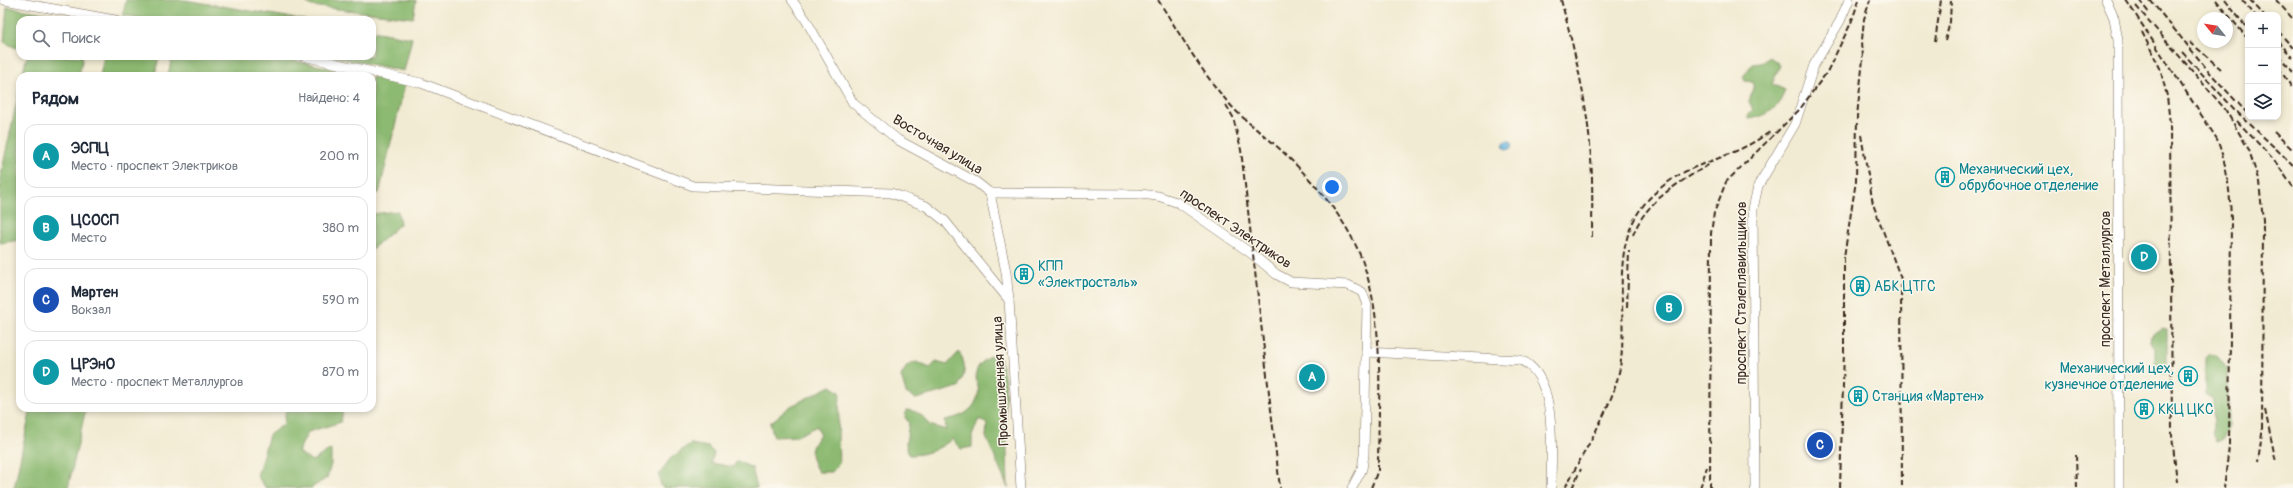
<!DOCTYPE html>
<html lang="ru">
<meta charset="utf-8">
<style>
body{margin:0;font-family:Pangolin,sans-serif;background:#f6f6f7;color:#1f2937}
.controls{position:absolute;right:12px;top:12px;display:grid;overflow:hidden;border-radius:8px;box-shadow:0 2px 6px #0003}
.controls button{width:36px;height:36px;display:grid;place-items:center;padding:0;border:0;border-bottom:1px solid #e0e1e3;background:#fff;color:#1f2937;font:20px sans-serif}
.compass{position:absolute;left:2197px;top:12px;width:36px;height:36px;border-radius:50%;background:#fff;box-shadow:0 2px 6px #0003;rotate:300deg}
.you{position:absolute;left:1332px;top:187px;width:14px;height:14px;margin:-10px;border:3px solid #fff;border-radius:50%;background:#1a73e8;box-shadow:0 0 0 6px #1a73e833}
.badge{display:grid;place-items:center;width:26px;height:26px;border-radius:50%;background:#b45309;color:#fff;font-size:13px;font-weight:700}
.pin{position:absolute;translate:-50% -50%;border:2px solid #fff;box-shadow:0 1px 4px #0006}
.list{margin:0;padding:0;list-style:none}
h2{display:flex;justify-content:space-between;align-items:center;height:52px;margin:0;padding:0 16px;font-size:17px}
h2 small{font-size:13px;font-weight:400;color:#747a83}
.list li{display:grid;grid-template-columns:26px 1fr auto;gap:12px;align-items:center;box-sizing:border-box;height:64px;margin:0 8px 8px;padding:0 8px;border:1px solid #e0e1e3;border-radius:12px}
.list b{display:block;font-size:15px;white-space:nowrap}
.list p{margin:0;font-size:13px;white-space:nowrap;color:#747a83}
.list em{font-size:13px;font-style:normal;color:#747a83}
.icon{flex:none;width:22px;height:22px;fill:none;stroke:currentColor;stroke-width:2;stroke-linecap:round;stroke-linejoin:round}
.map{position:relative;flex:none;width:2293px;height:488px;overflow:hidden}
.search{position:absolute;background:#fff;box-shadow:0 2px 6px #0003;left:16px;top:16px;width:360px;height:44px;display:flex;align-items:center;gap:10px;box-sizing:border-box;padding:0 14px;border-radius:12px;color:#747a83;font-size:15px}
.panel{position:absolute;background:#fff;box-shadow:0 2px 6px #0003;left:16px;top:72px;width:360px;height:340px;border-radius:12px}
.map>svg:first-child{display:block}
.forest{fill:#8dba72;stroke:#647248}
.water{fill:#65b2de;stroke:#506e7e}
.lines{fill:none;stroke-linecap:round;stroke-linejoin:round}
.minor-casing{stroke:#7b6e5d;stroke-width:10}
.minor{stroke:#fff;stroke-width:9}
.rail{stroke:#3b2a1e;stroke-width:2;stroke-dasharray:6 3;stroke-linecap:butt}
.labels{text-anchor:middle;stroke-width:3;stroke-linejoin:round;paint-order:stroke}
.street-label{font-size:14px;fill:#3b2a1e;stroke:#fbf7ec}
.culture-label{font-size:14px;fill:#0d838f;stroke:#fbf7ec;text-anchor:start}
</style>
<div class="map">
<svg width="2293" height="488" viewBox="0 0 2293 488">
<rect width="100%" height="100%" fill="#fbf7ec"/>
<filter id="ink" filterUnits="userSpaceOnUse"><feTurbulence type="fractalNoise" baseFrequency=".025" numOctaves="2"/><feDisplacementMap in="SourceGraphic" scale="8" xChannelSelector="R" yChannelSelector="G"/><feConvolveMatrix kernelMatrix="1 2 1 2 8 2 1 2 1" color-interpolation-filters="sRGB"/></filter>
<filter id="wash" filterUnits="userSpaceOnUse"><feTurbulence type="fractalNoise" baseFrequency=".012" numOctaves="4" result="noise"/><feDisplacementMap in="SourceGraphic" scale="16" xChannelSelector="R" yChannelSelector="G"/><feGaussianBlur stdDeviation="0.9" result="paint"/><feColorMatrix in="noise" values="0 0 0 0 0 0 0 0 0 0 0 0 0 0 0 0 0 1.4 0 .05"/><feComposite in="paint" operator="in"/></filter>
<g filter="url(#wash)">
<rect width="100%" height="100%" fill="#f2ebd3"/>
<g class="forest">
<polygon points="126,0 185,0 305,20 150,20 123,15"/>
<polygon points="302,0 416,0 413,18 312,6"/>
<polygon points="7,7 88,20 20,20 20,50 4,42"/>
<polygon points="372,31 412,38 404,71 330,56 372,56"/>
<polygon points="27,56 83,56 79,76 22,76"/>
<polygon points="104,56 159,56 155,76 100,76"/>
<polygon points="172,56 273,56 367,76 168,76"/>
<path d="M1770,57l10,8 -8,19 13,6c-6,18 -18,27 -37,29v-5l5,-4 -4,-9 5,-13 -2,-6 -7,-1 -2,-4 9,-13 9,-1z"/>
<polygon points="372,77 405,84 379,193 372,193"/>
<polygon points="20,87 20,240 0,243 0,179"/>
<polygon points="398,211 400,224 372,249 372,214"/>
<polygon points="2162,328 2167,329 2167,371 2164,374 2155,364 2155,347 2150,342 2151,335"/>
<path d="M959,352c8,12 6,22 0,35l-43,12 -10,-6 -5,-17 6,-10 9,-4 14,6 6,-6 11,3z"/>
<polygon points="2209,354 2218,357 2227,369 2229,426 2223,439 2217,441 2213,432 2213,399 2205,394 2205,358"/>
<path d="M990,356l10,2 5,23 3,107 -22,-51 1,-13 -8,-5 -7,17v11l-11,2 -9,-10c-14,11 -26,16 -43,16l-3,-11 3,-21 -4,-6 1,-7c12,1 17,5 23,15l17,5 -1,-10c16,-3 29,-8 33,-25 2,-7 -3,-15 -2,-22 1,-8 9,-13 14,-17z"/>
<path d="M831,386l9,6 -2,46 1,25 -7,9h-14c-9,-18 -10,-21 2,-38l-3,-8 -20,10 -23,1 -4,-14 21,-17z"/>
<polygon points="31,408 86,408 68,488 14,488"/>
<polygon points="286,408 343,408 341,422 308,432 298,452 312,461 331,449 331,464 327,478 311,488 266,488 257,476 269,435 284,424"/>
<polygon points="690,444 708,447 714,453 711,463 733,467 737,461 752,468 757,488 664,488 661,486 659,475 670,459"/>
</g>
<circle class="water" cx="1508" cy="145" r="4.5"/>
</g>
<g filter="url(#ink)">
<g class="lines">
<g class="minor-casing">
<g id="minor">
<polyline points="4,0 115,20"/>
<polyline points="792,0 806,20 853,103 898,140 976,182 990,193"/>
<polyline points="2106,0 2114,18 2118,40 2119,488"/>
<polyline points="303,56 421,83 693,186 891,193 926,206 945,221 1009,300"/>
<polyline points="990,193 1139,194 1158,196 1179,203 1252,254 1276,274 1291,282 1348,285 1362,292 1367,305 1364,455 1362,469 1352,488"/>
<polyline points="990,193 1006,272 1009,300 1021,488"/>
<path d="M1366,352l154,8c39,15 31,94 31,128"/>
<polyline points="1755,488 1753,209 1758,186 1795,124 1814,65 1840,21 1849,0"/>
</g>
</g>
<use href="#minor" class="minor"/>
<g class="rail">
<path d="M1158,0c24,37 47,79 78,111 14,14 31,26 46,40 31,30 65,68 80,109 24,65 16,141 16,210l-7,18"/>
<path d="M1561,0c14,52 27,105 30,159 2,27 1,54 1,80"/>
<path d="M2126,0l91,139c10,27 13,51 14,81l-2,227 -5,41"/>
<polyline points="2139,0 2150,14"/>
<polyline points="2150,0 2212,75 2248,114"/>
<polyline points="2216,0 2248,39"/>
<polyline points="2225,0 2246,27"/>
<polyline points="2242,0 2255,15"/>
<polyline points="2250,0 2264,15"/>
<polyline points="2276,0 2293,19"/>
<polyline points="2136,6 2225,109 2249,150 2259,182 2263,220 2262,434 2258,462"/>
<polyline points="2278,31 2293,48"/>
<polyline points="2142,32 2160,68 2167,96 2170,124 2172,436 2177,482"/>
<polyline points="1945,41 1950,22 1951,0"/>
<polyline points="2278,41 2293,58"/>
<polyline points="1935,42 1941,0"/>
<polyline points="2190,42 2221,69"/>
<polyline points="2182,52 2236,111 2293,165"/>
<polyline points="2278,55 2293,72"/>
<polyline points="2278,67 2293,89"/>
<polyline points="1226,105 1233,117 1241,150 1280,488"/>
<polyline points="2237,121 2274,160 2293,187"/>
<polyline points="2274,132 2293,150"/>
<polyline points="1861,135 1873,204 1901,279 1902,488"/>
<path d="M1633,235c13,-35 47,-53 77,-71"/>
<polyline points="1627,307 1629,251"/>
<polyline points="2265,410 2276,462"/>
<polyline points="2076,455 2077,488"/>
<path d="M1565,488c17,-33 40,-69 51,-104 20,-64 -18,-141 40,-192 29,-26 47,-26 80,-41 12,-5 23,-12 34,-19"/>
<polyline points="1572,488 1581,469"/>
<polyline points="1700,488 1707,467"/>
<polyline points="1710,488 1711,233 1714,213 1726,182 1800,109 1827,72 1851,23 1859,0"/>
<polyline points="1840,488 1844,351 1844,257 1856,181 1857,116 1863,59 1862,40 1864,19 1870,0"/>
</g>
</g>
</g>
<defs>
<g id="building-ring" transform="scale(1)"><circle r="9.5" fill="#fbf7ec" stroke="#0f9aa8" stroke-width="1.5"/><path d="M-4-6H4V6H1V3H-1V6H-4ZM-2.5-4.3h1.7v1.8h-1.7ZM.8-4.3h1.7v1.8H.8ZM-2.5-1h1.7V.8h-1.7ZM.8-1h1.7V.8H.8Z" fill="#0f9aa8"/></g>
</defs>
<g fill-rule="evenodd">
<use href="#building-ring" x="1945" y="177"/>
<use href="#building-ring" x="1024" y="274"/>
<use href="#building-ring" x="1860" y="286"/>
<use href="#building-ring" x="2188" y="376"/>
<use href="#building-ring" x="1858" y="396"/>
<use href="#building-ring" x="2144" y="409"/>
</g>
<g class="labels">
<g class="street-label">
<text transform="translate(938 144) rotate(31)" y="5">Восточная улица</text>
<text transform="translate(1236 228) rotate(34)" y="5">проспект Электриков</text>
<text transform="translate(2105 279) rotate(-90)" y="5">проспект Металлургов</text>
<text transform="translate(1741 293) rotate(-90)" y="5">проспект Сталеплавильщиков</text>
<text transform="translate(1000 381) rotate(-93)" y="5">Промышленная улица</text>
</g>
<g class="culture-label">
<text x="1959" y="174">Механический цех,<tspan x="1959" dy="16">обрубочное отделение</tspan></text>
<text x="1038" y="271">КПП<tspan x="1038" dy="16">«Электросталь»</tspan></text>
<text x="1874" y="291">АБК ЦТГС</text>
<text x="2174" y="373" text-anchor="end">Механический цех,<tspan x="2174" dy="16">кузнечное отделение</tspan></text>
<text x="1872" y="401">Станция «Мартен»</text>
<text x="2158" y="414">ККЦ ЦКС</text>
</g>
</g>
</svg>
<div class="controls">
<button>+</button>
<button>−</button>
<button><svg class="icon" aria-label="layers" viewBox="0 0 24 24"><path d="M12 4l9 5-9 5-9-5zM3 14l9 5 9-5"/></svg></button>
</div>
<svg class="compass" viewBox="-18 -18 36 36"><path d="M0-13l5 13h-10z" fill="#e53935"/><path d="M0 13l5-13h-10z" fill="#747a83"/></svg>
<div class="you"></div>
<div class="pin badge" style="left:1312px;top:377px;background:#0f9aa8">A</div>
<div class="pin badge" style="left:1669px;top:308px;background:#0f9aa8">B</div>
<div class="pin badge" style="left:1820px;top:445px;background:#1a4fb4">C</div>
<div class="pin badge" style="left:2144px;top:257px;background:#0f9aa8">D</div>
<div class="search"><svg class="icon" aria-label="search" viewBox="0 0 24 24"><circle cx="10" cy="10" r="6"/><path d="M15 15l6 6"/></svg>Поиск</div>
<section class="panel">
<h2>Рядом<small>Найдено: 4</small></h2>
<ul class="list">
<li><span class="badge" style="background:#0f9aa8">A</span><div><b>ЭСПЦ</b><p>Место · проспект Электриков</p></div><em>200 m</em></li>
<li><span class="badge" style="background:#0f9aa8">B</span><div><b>ЦСОСП</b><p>Место</p></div><em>380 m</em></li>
<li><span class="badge" style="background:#1a4fb4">C</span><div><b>Мартен</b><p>Вокзал</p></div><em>590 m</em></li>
<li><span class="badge" style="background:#0f9aa8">D</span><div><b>ЦРЭнО</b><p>Место · проспект Металлургов</p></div><em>870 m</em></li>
</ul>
</section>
</div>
